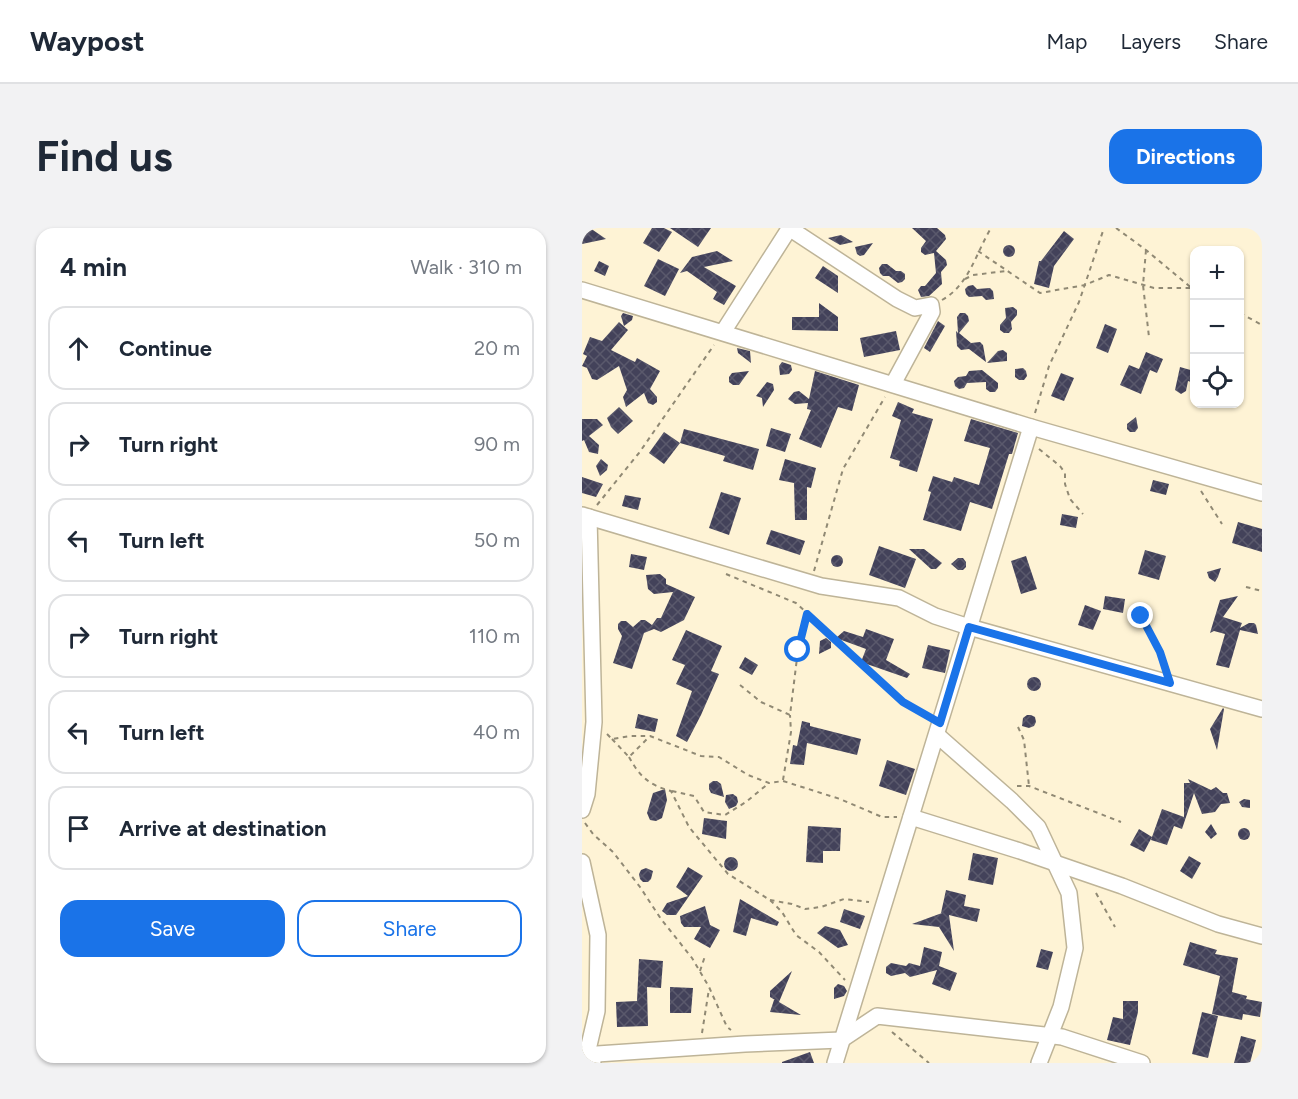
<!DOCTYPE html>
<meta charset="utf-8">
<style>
body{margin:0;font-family:Figtree,sans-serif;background:#f2f2f3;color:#1f2937}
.controls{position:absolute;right:18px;top:18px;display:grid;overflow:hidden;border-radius:12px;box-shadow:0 2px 4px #0004}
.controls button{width:54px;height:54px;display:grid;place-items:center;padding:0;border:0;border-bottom:2px solid #e0e1e3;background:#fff;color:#1f2937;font:30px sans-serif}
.stop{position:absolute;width:18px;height:18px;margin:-14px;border:4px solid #1a73e8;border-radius:50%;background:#fff}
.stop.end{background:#1a73e8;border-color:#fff;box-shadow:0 2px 6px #0008}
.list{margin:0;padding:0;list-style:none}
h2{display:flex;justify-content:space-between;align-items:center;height:78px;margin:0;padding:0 24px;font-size:26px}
h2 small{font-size:20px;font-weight:400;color:#747a83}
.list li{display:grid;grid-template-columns:39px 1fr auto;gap:18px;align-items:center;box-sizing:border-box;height:84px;margin:0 12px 12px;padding:0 12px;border:2px solid #e0e1e3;border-radius:18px}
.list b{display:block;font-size:22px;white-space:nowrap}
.list em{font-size:20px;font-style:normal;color:#747a83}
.actions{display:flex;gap:12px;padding:18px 24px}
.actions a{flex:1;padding:14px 0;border:2px solid #1a73e8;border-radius:18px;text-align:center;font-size:21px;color:#1a73e8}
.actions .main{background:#1a73e8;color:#fff}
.icon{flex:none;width:33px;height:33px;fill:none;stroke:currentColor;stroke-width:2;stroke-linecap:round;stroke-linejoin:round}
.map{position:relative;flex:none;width:680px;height:835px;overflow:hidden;border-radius:18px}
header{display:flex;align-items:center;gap:36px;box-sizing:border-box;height:84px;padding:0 30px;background:#fff;border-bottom:2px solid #e0e1e3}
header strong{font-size:28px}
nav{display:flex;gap:33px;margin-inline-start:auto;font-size:21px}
.intro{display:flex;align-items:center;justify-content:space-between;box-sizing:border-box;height:144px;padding:0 36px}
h1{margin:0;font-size:42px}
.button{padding:15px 27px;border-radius:18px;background:#1a73e8;color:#fff;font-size:21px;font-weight:700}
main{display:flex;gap:36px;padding:0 36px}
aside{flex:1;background:#fff;border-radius:18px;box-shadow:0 2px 4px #0004}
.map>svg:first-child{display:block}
.building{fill:url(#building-cross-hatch)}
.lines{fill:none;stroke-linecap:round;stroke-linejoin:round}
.street-casing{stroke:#beb498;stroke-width:18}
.path{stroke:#908974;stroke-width:2;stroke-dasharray:4.5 4.5;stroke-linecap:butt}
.street{stroke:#fff;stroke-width:15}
.route{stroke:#1a73e8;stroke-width:8}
</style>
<header>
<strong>Waypost</strong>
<nav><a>Map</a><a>Layers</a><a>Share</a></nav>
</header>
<div class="intro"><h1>Find us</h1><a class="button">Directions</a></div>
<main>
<aside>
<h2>4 min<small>Walk · 310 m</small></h2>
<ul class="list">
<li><svg class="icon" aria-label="ahead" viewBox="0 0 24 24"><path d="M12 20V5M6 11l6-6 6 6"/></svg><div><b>Continue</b></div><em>20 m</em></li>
<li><svg class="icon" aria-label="right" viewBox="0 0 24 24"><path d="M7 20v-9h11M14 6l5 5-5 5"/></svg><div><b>Turn right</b></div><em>90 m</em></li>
<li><svg class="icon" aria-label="left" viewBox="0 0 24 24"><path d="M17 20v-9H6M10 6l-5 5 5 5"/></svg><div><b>Turn left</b></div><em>50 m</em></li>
<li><svg class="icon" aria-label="right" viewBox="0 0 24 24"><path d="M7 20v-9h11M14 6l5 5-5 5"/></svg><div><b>Turn right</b></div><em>110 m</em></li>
<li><svg class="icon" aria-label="left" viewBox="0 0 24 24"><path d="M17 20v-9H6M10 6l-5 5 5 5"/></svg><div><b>Turn left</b></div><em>40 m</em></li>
<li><svg class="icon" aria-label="arrive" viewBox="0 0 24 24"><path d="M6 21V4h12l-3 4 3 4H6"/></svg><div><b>Arrive at destination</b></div></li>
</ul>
<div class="actions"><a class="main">Save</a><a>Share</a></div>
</aside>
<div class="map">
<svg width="680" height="835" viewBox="0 0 680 835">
<defs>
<pattern id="building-cross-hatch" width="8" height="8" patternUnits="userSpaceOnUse" patternTransform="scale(1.5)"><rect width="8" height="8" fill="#43425a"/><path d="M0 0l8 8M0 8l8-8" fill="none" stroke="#5a596c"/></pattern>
</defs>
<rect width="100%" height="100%" fill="#fef3d5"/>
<g class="building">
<polygon points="0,0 8,0 24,11 0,16"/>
<polygon points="70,0 82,0 90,4 77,24 61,15"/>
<polygon points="88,0 129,0 116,19"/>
<polygon points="330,0 355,0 363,7 364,11 354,23 364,32 365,37 359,44 360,56 347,68 339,69 336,62 339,58 343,58 354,45 352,25 343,27 339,24 339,20 344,13"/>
<polygon points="482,3 492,11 472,38 467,60 452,56 457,33 459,33"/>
<polygon points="259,7 271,14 258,17 246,10"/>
<polygon points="291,15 282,27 278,28 275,26 273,19"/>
<circle cx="427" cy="23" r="6"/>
<polygon points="135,23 151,33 122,39 154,58 142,77 131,71 135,64 105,43 98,45 110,29"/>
<polygon points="76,31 97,41 83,68 62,58"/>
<polygon points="17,33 27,38 23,48 12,43"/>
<polygon points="300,36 305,36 314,43 319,43 323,46 323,51 320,54 316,55 307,48 301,48 298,45 297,40"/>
<polygon points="241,38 256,48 256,65 233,50"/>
<polygon points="391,57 395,61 408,60 411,63 412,71 404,72 400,68 387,69 384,66 383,61 386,58"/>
<polygon points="237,75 256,89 256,103 210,102 210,89 237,89"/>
<polygon points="431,79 435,82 435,87 429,94 430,101 427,105 422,105 418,102 418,97 424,90 423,80"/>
<polygon points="41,85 51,88 50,92 42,98 39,88"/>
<polygon points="378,85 383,85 386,88 387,93 377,105 389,115 398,114 401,117 404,134 387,121 379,122 375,118 374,103 376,105 375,89"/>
<polygon points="356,93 363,98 348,124 342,120"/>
<polygon points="37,94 46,102 29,122 53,134 55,130 78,143 68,161 75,169 75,174 71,177 66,175 62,165 44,179 41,169 45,162 37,138 15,152 10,151 5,140 0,138 5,128 1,126 8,109 20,113"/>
<polygon points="523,96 535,101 526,125 514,120"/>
<polygon points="314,103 318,122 282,129 278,110"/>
<polygon points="155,120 168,123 169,135 156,125"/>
<polygon points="421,122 425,125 425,133 405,135 416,123"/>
<polygon points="564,124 581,131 575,145 568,142 559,166 538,157 547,137 557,141"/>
<polygon points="200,134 209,137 210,142 207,146 198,147 197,138"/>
<polygon points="598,139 612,143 612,155 606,153 604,163 599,166 593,162"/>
<polygon points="441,140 444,143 445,148 442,152 437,152 433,149 433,141"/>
<polygon points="400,142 416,155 416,160 413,164 408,164 404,161 404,154 385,155 382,160 377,161 373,158 372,153 376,149 384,148 387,143"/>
<polygon points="167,143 157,157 151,157 147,154 147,149 150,145"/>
<polygon points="233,143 277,157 270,183 256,179 239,220 217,211 229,182 225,181 226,175 213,176 206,171 212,164 217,163 227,171"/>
<polygon points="479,145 492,150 482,173 469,168"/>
<polygon points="185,154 191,156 192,162 181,179 180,170 174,168"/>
<polygon points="316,174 332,181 330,185 351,191 335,244 317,238 318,233 308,230 319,192 310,188"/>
<polygon points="37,179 51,193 36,206 29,199 25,190"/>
<polygon points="554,189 556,200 553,204 548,204 545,201 545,196"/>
<polygon points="0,191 15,191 21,197 7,208 17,217 16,226 7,224 2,212 0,213"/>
<polygon points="389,191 436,205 430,226 427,226 410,281 388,274 379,303 341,292 349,264 346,263 351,248 370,254 372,249 397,257 408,220 382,213"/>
<polygon points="189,200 209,206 203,224 184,218"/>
<polygon points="102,201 177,221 171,242 141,233 143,228 98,215"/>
<polygon points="82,204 98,215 82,236 67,225"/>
<polygon points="19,231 26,237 25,242 18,248 14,238"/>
<polygon points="203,231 234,240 229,260 225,259 225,292 213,292 212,255 197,252"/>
<polygon points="0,249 21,256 14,269 0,265"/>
<polygon points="571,252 587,256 584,267 568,263"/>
<polygon points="139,264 159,270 147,307 127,300"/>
<polygon points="43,267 59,270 56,282 40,278"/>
<polygon points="480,286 496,289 494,300 478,297"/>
<polygon points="656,294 680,301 680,324 650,315"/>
<polygon points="189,302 223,313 218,327 184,316"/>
<polygon points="297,318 334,331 323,360 287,347"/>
<polygon points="327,321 342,321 360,335 354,341 349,341"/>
<polygon points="563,322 584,328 577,352 556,346"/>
<polygon points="49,326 65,329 62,342 47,339"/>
<circle cx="255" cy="333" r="6"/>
<polygon points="444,328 455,361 439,366 429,333"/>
<polygon points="376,330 381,330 384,334 384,339 381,342 376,342 369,336"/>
<polygon points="639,340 636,349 633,354 627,350 625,344"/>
<polygon points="78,346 84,351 84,356 113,369 102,392 79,404 72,401 62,405 50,441 31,435 40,408 36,401 36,396 39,393 44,393 51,399 59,392 63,392 70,397 75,390 79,390 91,364 72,366 66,361 64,347"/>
<polygon points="523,368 543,371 541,385 521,381"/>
<polygon points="656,368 641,389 660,395 658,400 667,395 672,395 674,397 676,406 658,402 647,440 634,437 643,406 632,403 628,405 638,372"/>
<polygon points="503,377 519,383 511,402 496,397"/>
<polygon points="284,401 312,411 304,432 328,446 325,450 279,434 284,421 254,410 262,403 281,409"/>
<polygon points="104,402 140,418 129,443 137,446 119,487 105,514 94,508 110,463 94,456 103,437 90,432"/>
<polygon points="244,410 249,414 249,420 237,426 238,413"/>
<polygon points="346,417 368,422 363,445 340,440"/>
<polygon points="163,429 176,437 170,447 157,440"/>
<circle cx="452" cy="456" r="7"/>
<polygon points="641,480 642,481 635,522 628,501"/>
<polygon points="56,486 76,491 73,504 53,500"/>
<polygon points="445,487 449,487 453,489 454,494 452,498 447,500 440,498 441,490"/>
<polygon points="220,493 228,495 228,498 279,511 275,527 225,515 222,537 208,536 211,517 215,518"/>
<polygon points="305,532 333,541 324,567 297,558"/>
<polygon points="606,551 629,562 634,559 641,565 645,565 648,575 639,576 633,584 620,586 612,565 600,601 592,598 585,617 569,612 570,609 562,624 548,617 557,601 570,609 580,581 602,589 602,555 608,555"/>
<polygon points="131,553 135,553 139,556 142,569 129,565 127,561 127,556"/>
<polygon points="83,561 85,572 80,590 74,593 68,592 65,585 71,565"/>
<polygon points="151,566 155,569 156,574 154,578 147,581 143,574 144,567"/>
<polygon points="662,571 668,572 668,580 660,579 657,574"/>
<polygon points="122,590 145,593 144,611 120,606"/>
<polygon points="629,596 635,606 629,611 623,604"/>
<polygon points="226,598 259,600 258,623 241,623 241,635 224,634"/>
<circle cx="662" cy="606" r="6"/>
<polygon points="391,625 416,630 411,657 386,652"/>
<polygon points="607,628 619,635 610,651 598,643"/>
<circle cx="149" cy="636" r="7"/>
<polygon points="106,639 121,648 94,687 85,687 80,683 85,675 106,668 94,659"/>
<polygon points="64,640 71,643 69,651 66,654 61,654 58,651 57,646 59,642"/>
<polygon points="364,662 384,667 382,678 398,681 395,694 367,687 372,723 357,699 330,696 360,685 359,685"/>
<polygon points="158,671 197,694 195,698 169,690 164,708 151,704"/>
<polygon points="123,678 128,697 138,702 128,720 112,711 119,699 102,699 99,695 98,688"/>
<polygon points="262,681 283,688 278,701 258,694"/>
<polygon points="243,698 258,702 266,717 256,720 235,705"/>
<polygon points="608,714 635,722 633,726 656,730 650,764 665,768 664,771 680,774 678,789 661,786 660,792 630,786 638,748 601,737"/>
<polygon points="342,719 360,724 357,738 375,745 368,763 350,756 355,742 328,749 323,745 309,748 304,745 304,739 309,735 324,738 327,735 338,738"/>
<polygon points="459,721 471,724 466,742 454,739"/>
<polygon points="57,731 81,733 79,760 65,759 66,798 35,799 34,774 55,773"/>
<polygon points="210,743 197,774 219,787 188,784 192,772 193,772 188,769 188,763"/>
<polygon points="256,756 262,758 265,763 262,768 252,771 252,760"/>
<polygon points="88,759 111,760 109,785 88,785"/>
<polygon points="541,773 556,773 556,784 548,817 525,812 531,789 541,791"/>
<polygon points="620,784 636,788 626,830 610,826"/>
<polygon points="659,808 674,812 668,835 652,835"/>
<polygon points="228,824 232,835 200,835 200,834"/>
</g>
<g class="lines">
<g class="street-casing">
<g id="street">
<polyline points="207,0 315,71 333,80 349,77 350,84 311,156"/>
<polyline points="0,62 449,199 680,265"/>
<polyline points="141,104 207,1"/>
<polyline points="0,287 239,358 317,370 353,388 387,399 680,481"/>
<polyline points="355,507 430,573 456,599 487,665 493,720 479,779 457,835"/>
<polyline points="0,582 5,566 12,494 7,289"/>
<polyline points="329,589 438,623 540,658 636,696 680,708"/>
<polyline points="0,634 16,707 15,783 5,826 11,833"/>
<polyline points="0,827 163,816 259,812 295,788 480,809 560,835"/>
<polyline points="253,835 449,199"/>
</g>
</g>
<g class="path">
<polyline points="534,0 564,22 612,62"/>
<polyline points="564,22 561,57 567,109"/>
<polyline points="396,23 458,65 503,57 527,47 572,60 608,60"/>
<polyline points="383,51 391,47 424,43"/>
<path d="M360,72c27,-15 34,-47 49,-72"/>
<polyline points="658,85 680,97"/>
<polyline points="453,185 467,138 497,74 522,0"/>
<polyline points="457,221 478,238 483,245 483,256 488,271 501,286"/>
<polyline points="619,263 640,296"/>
<polyline points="15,277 57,225 132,117"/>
<polyline points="232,343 261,241 303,169"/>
<polyline points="144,346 214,375 321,474 345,488"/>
<polyline points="664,359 680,363"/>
<polyline points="550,383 559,388 583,438"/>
<polyline points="158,457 179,474 208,487 216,422 225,386"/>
<polyline points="436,499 442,512 447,558"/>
<polyline points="25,506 30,511 48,508 68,508 119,528 137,529 166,547 187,555 201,553 258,571 300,589 315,589"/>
<polyline points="30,511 47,529 67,509"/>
<path d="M47,529c11,20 20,28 42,34l18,36 39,47 42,26 12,12 14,23 23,17 26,28"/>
<polyline points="201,552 209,504 208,487"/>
<polyline points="435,558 447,558 539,594"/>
<polyline points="90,563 112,568 122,584 143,587 164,574 187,555"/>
<polyline points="3,595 11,606 31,624 58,659 79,691 110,730 127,759 145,799 149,802"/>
<polyline points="514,665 533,699"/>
<polyline points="188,672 210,676 223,681 239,679 262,671 287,674"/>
<polyline points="118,743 123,728"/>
<polyline points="310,804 347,835"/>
<polyline points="120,805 127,761"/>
</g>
<use href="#street" class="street"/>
</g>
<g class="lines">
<polyline class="route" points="216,422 225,386 321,474 358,495 387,399 588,455 578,424 559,388"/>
</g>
</svg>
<div class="controls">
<button>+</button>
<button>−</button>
<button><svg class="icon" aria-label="locate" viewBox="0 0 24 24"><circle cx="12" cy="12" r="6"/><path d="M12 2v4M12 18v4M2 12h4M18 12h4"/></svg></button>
</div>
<div class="stop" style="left:216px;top:422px"></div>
<div class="stop end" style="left:559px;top:388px"></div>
</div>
</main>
